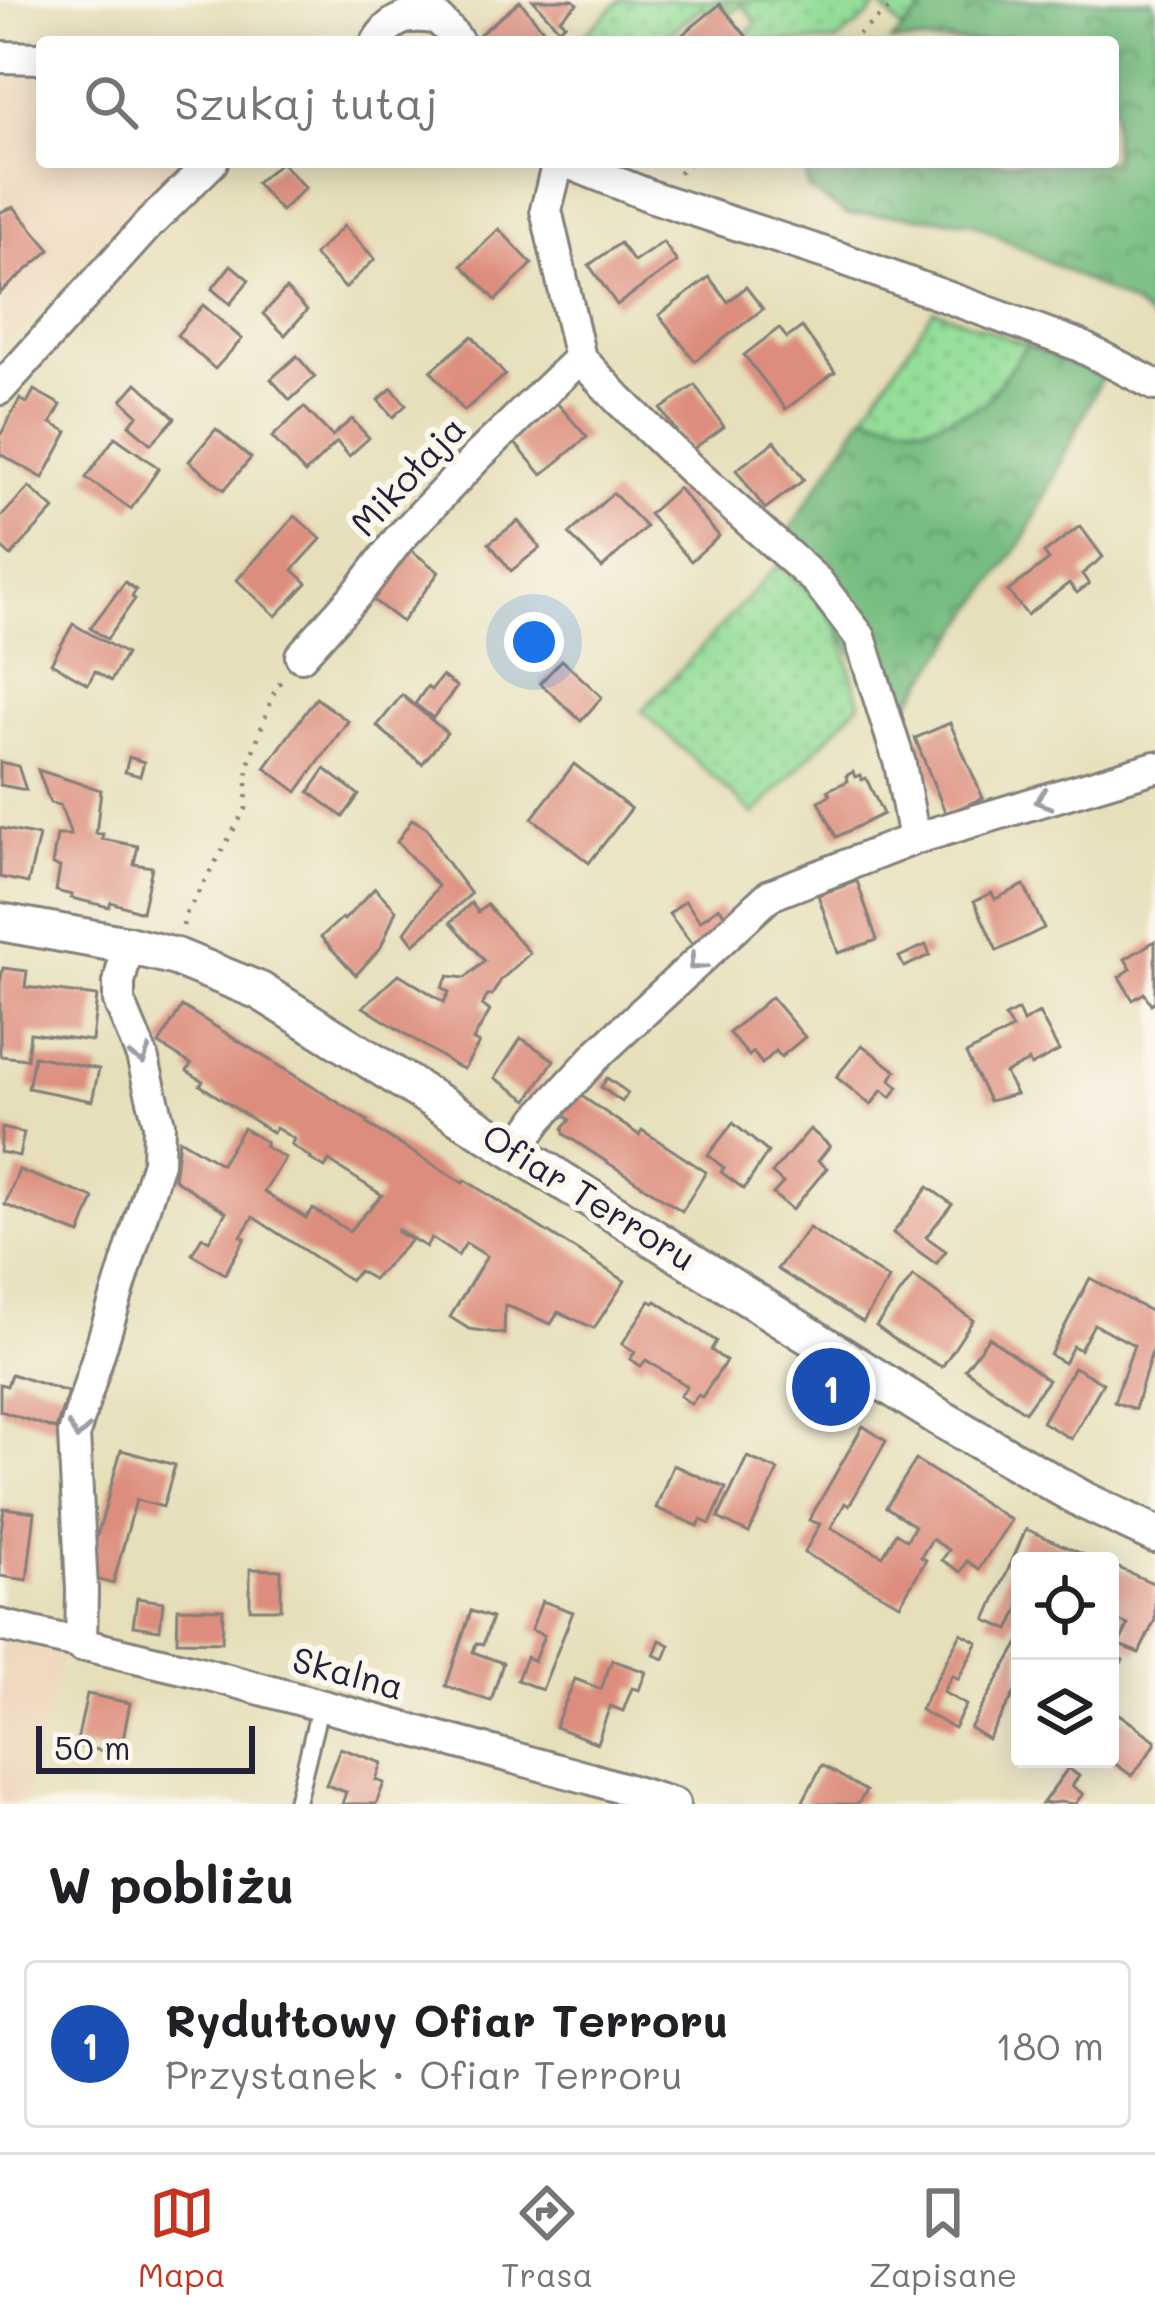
<!DOCTYPE html>
<html lang="pl">
<meta charset="utf-8">
<style>
body{margin:0;font-family:Mali,sans-serif;background:#f6f6f6;color:#202124}
.controls{position:absolute;right:36px;bottom:36px;display:grid;overflow:hidden;border-radius:12px;box-shadow:0 6px 30px #0003}
.controls button{width:108px;height:108px;display:grid;place-items:center;padding:0;border:0;border-bottom:3px solid #e0e0e0;background:#fff;color:#202124;font:60px sans-serif}
.scale{position:absolute;left:36px;bottom:30px;width:219px;box-sizing:border-box;padding-left:12px;border:6px solid #22223b;border-top:0;font-size:33px;line-height:42px;white-space:nowrap;color:#22223b;-webkit-text-stroke:9px #fbf7ec;paint-order:stroke}
.you{position:absolute;left:534px;top:642px;width:42px;height:42px;margin:-30px;border:9px solid #fff;border-radius:50%;background:#1a73e8;box-shadow:0 0 0 18px #1a73e833}
.badge{display:grid;place-items:center;width:78px;height:78px;border-radius:50%;background:#c8321e;color:#fff;font-size:39px;font-weight:700}
.pin{position:absolute;translate:-50% -50%;border:6px solid #fff;box-shadow:0 3px 12px #0006}
.list{margin:0;padding:0;list-style:none}
h2{display:flex;justify-content:space-between;align-items:center;height:156px;margin:0;padding:0 48px;font-size:51px}
h2 small{font-size:39px;font-weight:400;color:#757577}
.list li{display:grid;grid-template-columns:78px 1fr auto;gap:36px;align-items:center;box-sizing:border-box;height:168px;margin:0 24px 24px;padding:0 24px;border:3px solid #e0e0e0;border-radius:12px}
.list b{display:block;font-size:45px;white-space:nowrap}
.list p{margin:0;font-size:39px;white-space:nowrap;color:#757577}
.list em{font-size:39px;font-style:normal;color:#757577}
.icon{flex:none;width:66px;height:66px;fill:none;stroke:currentColor;stroke-width:2;stroke-linecap:round;stroke-linejoin:round}
.map{position:relative;flex:none;width:1155px;height:1804px;overflow:hidden}
.search{position:absolute;background:#fff;box-shadow:0 6px 30px #0003;left:36px;right:36px;top:36px;height:132px;display:flex;align-items:center;gap:30px;box-sizing:border-box;padding:0 42px;border-radius:12px;color:#757577;font-size:45px}
.sheet{height:348px;background:#fff}
nav{display:flex;justify-content:space-around;align-items:center;box-sizing:border-box;height:168px;border-top:3px solid #e0e0e0;background:#fff;font-size:33px;color:#757577}
nav a{display:grid;justify-items:center;gap:6px}
nav .on{color:#c8321e}
.map>svg:first-child{display:block}
.built{fill:#eed7bb}
.grass{fill:url(#grass-dots);stroke:#5b806a;stroke-width:3}
.forest{fill:url(#forest-crowns);stroke:#4c705e;stroke-width:3}
.building{fill:#dd8d7d}
.lines{fill:none;stroke-linecap:round;stroke-linejoin:round}
.service-casing{stroke:#84807a;stroke-width:21}
.minor-casing{stroke:#84807a;stroke-width:36}
.tertiary-casing{stroke:#84807a;stroke-width:42}
.path{stroke:#84807a;stroke-width:4.5;stroke-dasharray:3 9;stroke-linecap:butt}
.service{stroke:#fff;stroke-width:15}
.minor{stroke:#fff;stroke-width:30}
.tertiary{stroke:#fff;stroke-width:36}
.oneway{stroke:#9c9ca7}
.labels{text-anchor:middle;stroke-width:12;stroke-linejoin:round;paint-order:stroke}
.street-label{font-size:36px;fill:#22223b;stroke:#fbf7ec}
</style>
<div class="map">
<svg width="1155" height="1804" viewBox="0 0 1155 1804">
<defs>
<pattern id="grass-dots" width="8" height="8" patternUnits="userSpaceOnUse" patternTransform="scale(3)"><rect width="8" height="8" fill="#94de99"/><path d="M2 2h.1M6 6h.1" fill="none" stroke="#7fbe85" stroke-width="1.8" stroke-linecap="round"/></pattern>
<pattern id="forest-crowns" width="20" height="18" patternUnits="userSpaceOnUse" patternTransform="scale(3)"><rect width="20" height="18" fill="#77bd81"/><path d="M2 6a3 3 0 1 1 6 0M12 15a3 3 0 1 1 6 0" fill="none" stroke="#61996b"/></pattern>
</defs>
<rect width="100%" height="100%" fill="#fbf7ec"/>
<filter id="ink" filterUnits="userSpaceOnUse"><feTurbulence type="fractalNoise" baseFrequency=".00833" numOctaves="2"/><feDisplacementMap in="SourceGraphic" scale="24" xChannelSelector="R" yChannelSelector="G"/><feConvolveMatrix kernelMatrix="1 2 1 2 8 2 1 2 1" color-interpolation-filters="sRGB"/></filter>
<filter id="wash" filterUnits="userSpaceOnUse"><feTurbulence type="fractalNoise" baseFrequency=".004" numOctaves="4" result="noise"/><feDisplacementMap in="SourceGraphic" scale="48" xChannelSelector="R" yChannelSelector="G"/><feGaussianBlur stdDeviation="2.7" result="paint"/><feColorMatrix in="noise" values="0 0 0 0 0 0 0 0 0 0 0 0 0 0 0 0 0 1.4 0 .05"/><feComposite in="paint" operator="in"/></filter>
<g filter="url(#wash)">
<rect width="100%" height="100%" fill="#e6dfba"/>
<g class="built">
<polygon points="0,76 42,79 42,162 178,162 151,187 0,351"/>
<polygon points="0,1640 61,1655 24,1804 0,1804"/>
</g>
<g class="grass">
<polygon points="621,0 933,0 902,30 879,3 868,17 836,42 751,42 745,34 757,23 742,4 729,15 720,5 709,13 702,7 659,42 576,42"/>
<polygon points="934,309 1027,345 984,405 926,426 864,415"/>
<polygon points="778,565 799,582 836,620 860,703 754,815 642,711"/>
</g>
<g class="forest">
<polygon points="933,0 1152,0 1155,9 1155,323 1136,307 971,222 885,214 847,215 808,189 804,162 1113,162 1113,42 891,42"/>
<polygon points="1027,345 1102,377 1026,536 895,723 788,546 787,534 864,415 926,426 983,405"/>
</g>
<g id="blocks">
<g class="building">
<polygon points="533,0 573,0 577,4 560,19 565,24 559,29"/>
<polygon points="520,1 553,42 487,42 480,34"/>
<polygon points="720,4 751,42 680,42 677,39"/>
<polygon points="281,162 305,188 281,211 256,183"/>
<polygon points="14,207 50,250 0,293 0,212"/>
<polygon points="344,226 375,259 345,288 314,255"/>
<polygon points="499,229 532,264 496,300 462,265"/>
<polygon points="663,242 677,262 617,305 589,265 620,243 634,262"/>
<polygon points="231,265 249,280 230,304 212,289"/>
<polygon points="709,277 728,302 746,287 763,309 695,361 659,315"/>
<polygon points="286,289 307,310 285,335 263,314"/>
<polygon points="203,305 242,339 215,369 177,335"/>
<polygon points="802,327 835,372 786,409 744,355 779,328 787,338"/>
<polygon points="472,336 505,375 464,411 431,371"/>
<polygon points="297,356 315,377 290,400 271,379"/>
<polygon points="137,383 175,418 151,444 129,425 138,415 122,400"/>
<polygon points="695,385 724,427 690,451 661,409"/>
<polygon points="392,388 406,405 393,417 378,400"/>
<polygon points="34,390 61,405 51,423 68,432 43,478 0,454 0,436 20,399 27,403"/>
<polygon points="557,403 587,437 542,475 513,441"/>
<polygon points="304,407 332,436 352,419 369,438 349,456 337,442 305,473 272,437"/>
<polygon points="216,429 251,458 224,490 189,461"/>
<polygon points="115,437 159,468 131,509 86,478"/>
<polygon points="775,441 804,480 765,509 736,470"/>
<polygon points="29,487 54,509 11,556 0,546 0,518"/>
<polygon points="678,488 719,536 691,561 649,514"/>
<polygon points="613,493 646,527 602,568 569,534"/>
<polygon points="295,516 321,539 293,570 307,583 276,616 237,580"/>
<polygon points="518,521 540,548 511,571 489,543"/>
<polygon points="1080,526 1103,557 1082,574 1089,584 1077,593 1069,583 1027,615 1008,591 1049,560 1044,553"/>
<polygon points="398,540 439,572 402,622 360,590"/>
<polygon points="125,582 136,590 132,597 135,599 107,639 90,628"/>
<polygon points="73,624 126,654 111,681 95,671 88,684 51,663"/>
<polygon points="562,660 602,697 581,721 540,683"/>
<polygon points="442,676 457,687 433,718 415,704 427,687 431,690"/>
<polygon points="402,695 447,733 422,764 377,726"/>
<polygon points="316,698 348,721 297,792 265,768"/>
<polygon points="950,723 983,798 946,814 915,738"/>
<polygon points="129,757 144,762 140,776 125,772"/>
<polygon points="0,762 18,766 26,790 0,785"/>
<polygon points="574,764 631,809 589,863 532,818"/>
<polygon points="325,769 359,795 343,817 309,792"/>
<polygon points="38,770 101,790 96,834 103,834 102,839 138,846 134,864 152,867 142,912 111,902 109,907 71,898 72,895 56,891 60,867 52,865 57,835 71,835 60,805 50,803"/>
<polygon points="853,772 855,777 860,775 862,780 866,778 883,814 836,837 819,801 830,795 828,790 848,781 846,776"/>
<polygon points="412,819 427,828 443,857 471,894 414,944 405,932 438,886 397,842"/>
<polygon points="0,828 39,836 28,883 0,877"/>
<polygon points="857,881 877,940 838,953 818,895"/>
<polygon points="1024,885 1044,928 997,951 974,901 992,893 995,899"/>
<polygon points="375,888 396,910 381,947 356,975 321,937 342,918 344,920"/>
<polygon points="685,901 700,921 719,907 730,921 695,948 669,914"/>
<polygon points="471,903 478,912 487,905 530,953 501,980 492,995 488,995 482,1005 490,1011 473,1040 479,1043 464,1069 456,1066 363,1007 399,974 444,1002 449,992 442,987 448,976 465,978 485,961 451,922"/>
<polygon points="1155,941 1155,1001 1151,1004 1144,993 1133,1000 1119,977 1131,969 1125,959"/>
<polygon points="926,945 930,955 904,967 899,957"/>
<polygon points="3,968 27,971 25,987 97,996 92,1041 30,1033 27,1059 0,1056 0,983"/>
<polygon points="771,997 805,1037 781,1057 776,1051 762,1064 753,1052 749,1056 729,1033"/>
<polygon points="182,1006 368,1121 367,1124 463,1183 465,1180 625,1281 594,1328 558,1312 551,1324 505,1305 504,1334 469,1329 450,1317 487,1256 466,1243 458,1256 431,1238 426,1247 398,1230 397,1232 411,1240 373,1279 359,1271 350,1280 253,1217 241,1236 245,1238 225,1274 192,1254 202,1237 209,1241 226,1212 174,1179 179,1139 221,1164 243,1128 266,1142 264,1146 285,1158 264,1192 306,1218 313,1209 349,1231 382,1195 329,1161 325,1168 310,1159 311,1158 291,1145 294,1139 276,1128 273,1133 200,1085 203,1081 187,1071 191,1064 159,1044"/>
<polygon points="1018,1010 1023,1022 1039,1013 1059,1051 1031,1066 1029,1061 1005,1073 1016,1094 989,1101 966,1054 1012,1029 1005,1017"/>
<polygon points="521,1038 554,1060 528,1100 495,1078"/>
<polygon points="862,1045 896,1071 890,1080 898,1087 891,1097 882,1090 871,1105 836,1077"/>
<polygon points="34,1056 99,1069 92,1101 28,1088"/>
<polygon points="607,1078 628,1093 622,1102 601,1087"/>
<polygon points="577,1093 639,1135 642,1130 706,1172 682,1211 564,1134 563,1128 570,1120 560,1112"/>
<polygon points="733,1123 768,1152 744,1189 721,1172 724,1168 708,1155"/>
<polygon points="2,1128 24,1133 19,1156 0,1152"/>
<polygon points="810,1129 830,1146 818,1161 827,1168 792,1210 773,1194 783,1183 772,1173"/>
<polygon points="19,1170 94,1198 80,1234 5,1205"/>
<polygon points="928,1187 952,1204 926,1237 946,1251 936,1264 893,1233"/>
<polygon points="809,1228 889,1279 863,1322 777,1269"/>
<polygon points="913,1276 973,1320 942,1367 898,1342 876,1326"/>
<polygon points="1090,1278 1155,1314 1155,1341 1135,1409 1114,1402 1134,1345 1094,1324 1080,1350 1073,1346 1064,1363 1050,1355"/>
<polygon points="650,1301 654,1303 656,1301 716,1341 711,1350 726,1361 702,1397 698,1395 691,1404 680,1396 687,1386 646,1360 641,1366 630,1359 635,1352 622,1344"/>
<polygon points="989,1337 1048,1380 1025,1412 965,1369"/>
<polygon points="1074,1367 1103,1383 1071,1439 1042,1422"/>
<polygon points="11,1374 68,1392 56,1429 0,1411 0,1384 7,1386"/>
<polygon points="863,1426 886,1441 849,1506 845,1503 831,1528 883,1556 896,1533 907,1540 915,1526 886,1507 916,1460 1011,1520 979,1569 967,1561 961,1572 942,1560 949,1550 932,1539 921,1557 926,1560 900,1604 804,1553 820,1524 809,1520"/>
<polygon points="121,1450 175,1465 163,1507 136,1500 113,1584 86,1576"/>
<polygon points="747,1457 778,1470 749,1533 718,1518"/>
<polygon points="673,1465 726,1488 710,1524 701,1520 698,1526 656,1508"/>
<polygon points="4,1508 35,1512 27,1580 0,1576 0,1539"/>
<polygon points="1026,1529 1098,1561 1020,1561 1020,1606 1009,1630 986,1620"/>
<polygon points="1110,1564 1155,1584 1155,1620 1139,1653 1119,1645 1128,1625 1110,1617"/>
<polygon points="250,1569 281,1570 281,1609 250,1609"/>
<polygon points="137,1598 163,1602 160,1630 133,1626"/>
<polygon points="542,1601 573,1612 542,1690 517,1680 526,1657 534,1661 544,1635 531,1630"/>
<polygon points="178,1608 223,1609 222,1642 177,1641"/>
<polygon points="471,1611 492,1618 483,1645 476,1643 473,1652 503,1663 491,1701 446,1686"/>
<polygon points="961,1633 978,1642 958,1679 952,1675 943,1692 966,1705 954,1728 920,1710"/>
<polygon points="660,1640 670,1645 664,1659 654,1655"/>
<polygon points="1020,1641 1020,1684 988,1739 970,1728"/>
<polygon points="1110,1652 1123,1660 1110,1680"/>
<polygon points="612,1660 646,1672 639,1690 632,1688 623,1711 610,1706 597,1743 555,1727 575,1679 601,1689"/>
<polygon points="87,1694 130,1703 120,1754 76,1746"/>
<polygon points="1119,1714 1155,1740 1155,1745 1132,1776 1110,1760 1110,1726"/>
<polygon points="340,1748 382,1763 376,1780 384,1783 376,1804 342,1804 346,1792 326,1785"/>
<polygon points="822,1765 866,1791 858,1804 808,1804 803,1801"/>
<polygon points="1068,1768 1079,1776 1072,1786 1083,1794 1075,1804 1060,1802 1042,1804"/>
</g>
</g>
</g>
<g filter="url(#ink)">
<use href="#blocks" fill-opacity="0" stroke="#84807a" stroke-width="3"/>
<g class="lines">
<g class="service-casing">
<polyline id="service" points="296,1804 320,1706"/>
</g>
<g class="minor-casing">
<g id="minor">
<path d="M424,2c10,17 24,23 34,40"/>
<path d="M377,42c14,-23 29,-28 56,-24"/>
<polyline points="0,57 42,58"/>
<polyline points="558,162 546,210 580,358 618,399 697,475 817,581 860,637 900,764 914,839"/>
<polyline points="566,162 653,197 840,258 1078,345 1155,385"/>
<polyline points="0,389 148,225 212,162"/>
<polyline points="301,656 360,590 398,540 478,456 580,358"/>
<polyline points="516,1151 538,1119 599,1053 770,895 914,839 1155,767"/>
<polyline points="0,1625 191,1670 592,1779 674,1804"/>
<polyline points="81,1646 82,1590 74,1434 158,1162 159,1124 142,1056 119,1001 119,983 128,945"/>
</g>
</g>
<g class="tertiary-casing">
<polyline id="tertiary" points="0,922 128,945 176,957 260,991 942,1419 1085,1501 1155,1534"/>
</g>
<g class="path">
<polyline points="849,42 900,0"/>
<polyline points="679,173 691,162"/>
<polyline points="183,926 186,914 246,808 248,765 276,687 283,679"/>
</g>
<use href="#service" class="service"/>
<use href="#minor" class="minor"/>
<use href="#tertiary" class="tertiary"/>
</g>
<defs><path id="oneway-chevron" d="M-2-3.5L2.5 0L-2 3.5" fill="none" stroke-width="1.6" stroke-linecap="round" stroke-linejoin="round" transform="scale(3)"/></defs>
<g class="oneway">
<use href="#oneway-chevron" transform="translate(1043 800) rotate(163)"/>
<use href="#oneway-chevron" transform="translate(696 963) rotate(137)"/>
<use href="#oneway-chevron" transform="translate(141 1056) rotate(71)"/>
<use href="#oneway-chevron" transform="translate(78 1431) rotate(99)"/>
</g>
</g>
<g class="labels">
<g class="street-label">
<text transform="translate(408 476) rotate(-47)" y="13">Mikołaja</text>
<text transform="translate(589 1197) rotate(32)" y="13">Ofiar Terroru</text>
<text transform="translate(348 1673) rotate(15)" y="13">Skalna</text>
</g>
</g>
</svg>
<div class="controls">
<button><svg class="icon" aria-label="locate" viewBox="0 0 24 24"><circle cx="12" cy="12" r="6"/><path d="M12 2v4M12 18v4M2 12h4M18 12h4"/></svg></button>
<button><svg class="icon" aria-label="layers" viewBox="0 0 24 24"><path d="M12 4l9 5-9 5-9-5zM3 14l9 5 9-5"/></svg></button>
</div>
<div class="scale">50 m</div>
<div class="you"></div>
<div class="pin badge" style="left:831px;top:1387px;background:#1a4fb4">1</div>
<div class="search"><svg class="icon" aria-label="search" viewBox="0 0 24 24"><circle cx="10" cy="10" r="6"/><path d="M15 15l6 6"/></svg>Szukaj tutaj</div>
</div>
<section class="sheet">
<h2>W pobliżu<small></small></h2>
<ul class="list">
<li><span class="badge" style="background:#1a4fb4">1</span><div><b>Rydułtowy Ofiar Terroru</b><p>Przystanek · Ofiar Terroru</p></div><em>180 m</em></li>
</ul>
</section>
<nav>
<a class="on"><svg class="icon" aria-label="map" viewBox="0 0 24 24"><path d="M3 6l6-2 6 2 6-2v14l-6 2-6-2-6 2zM9 4v14M15 6v14"/></svg>Mapa</a>
<a><svg class="icon" aria-label="directions" viewBox="0 0 24 24"><path d="M12 3l9 9-9 9-9-9zM9 14v-3h6M13 9l2 2-2 2"/></svg>Trasa</a>
<a><svg class="icon" aria-label="saved" viewBox="0 0 24 24"><path d="M7 4h10v16l-5-4-5 4z"/></svg>Zapisane</a>
</nav>
